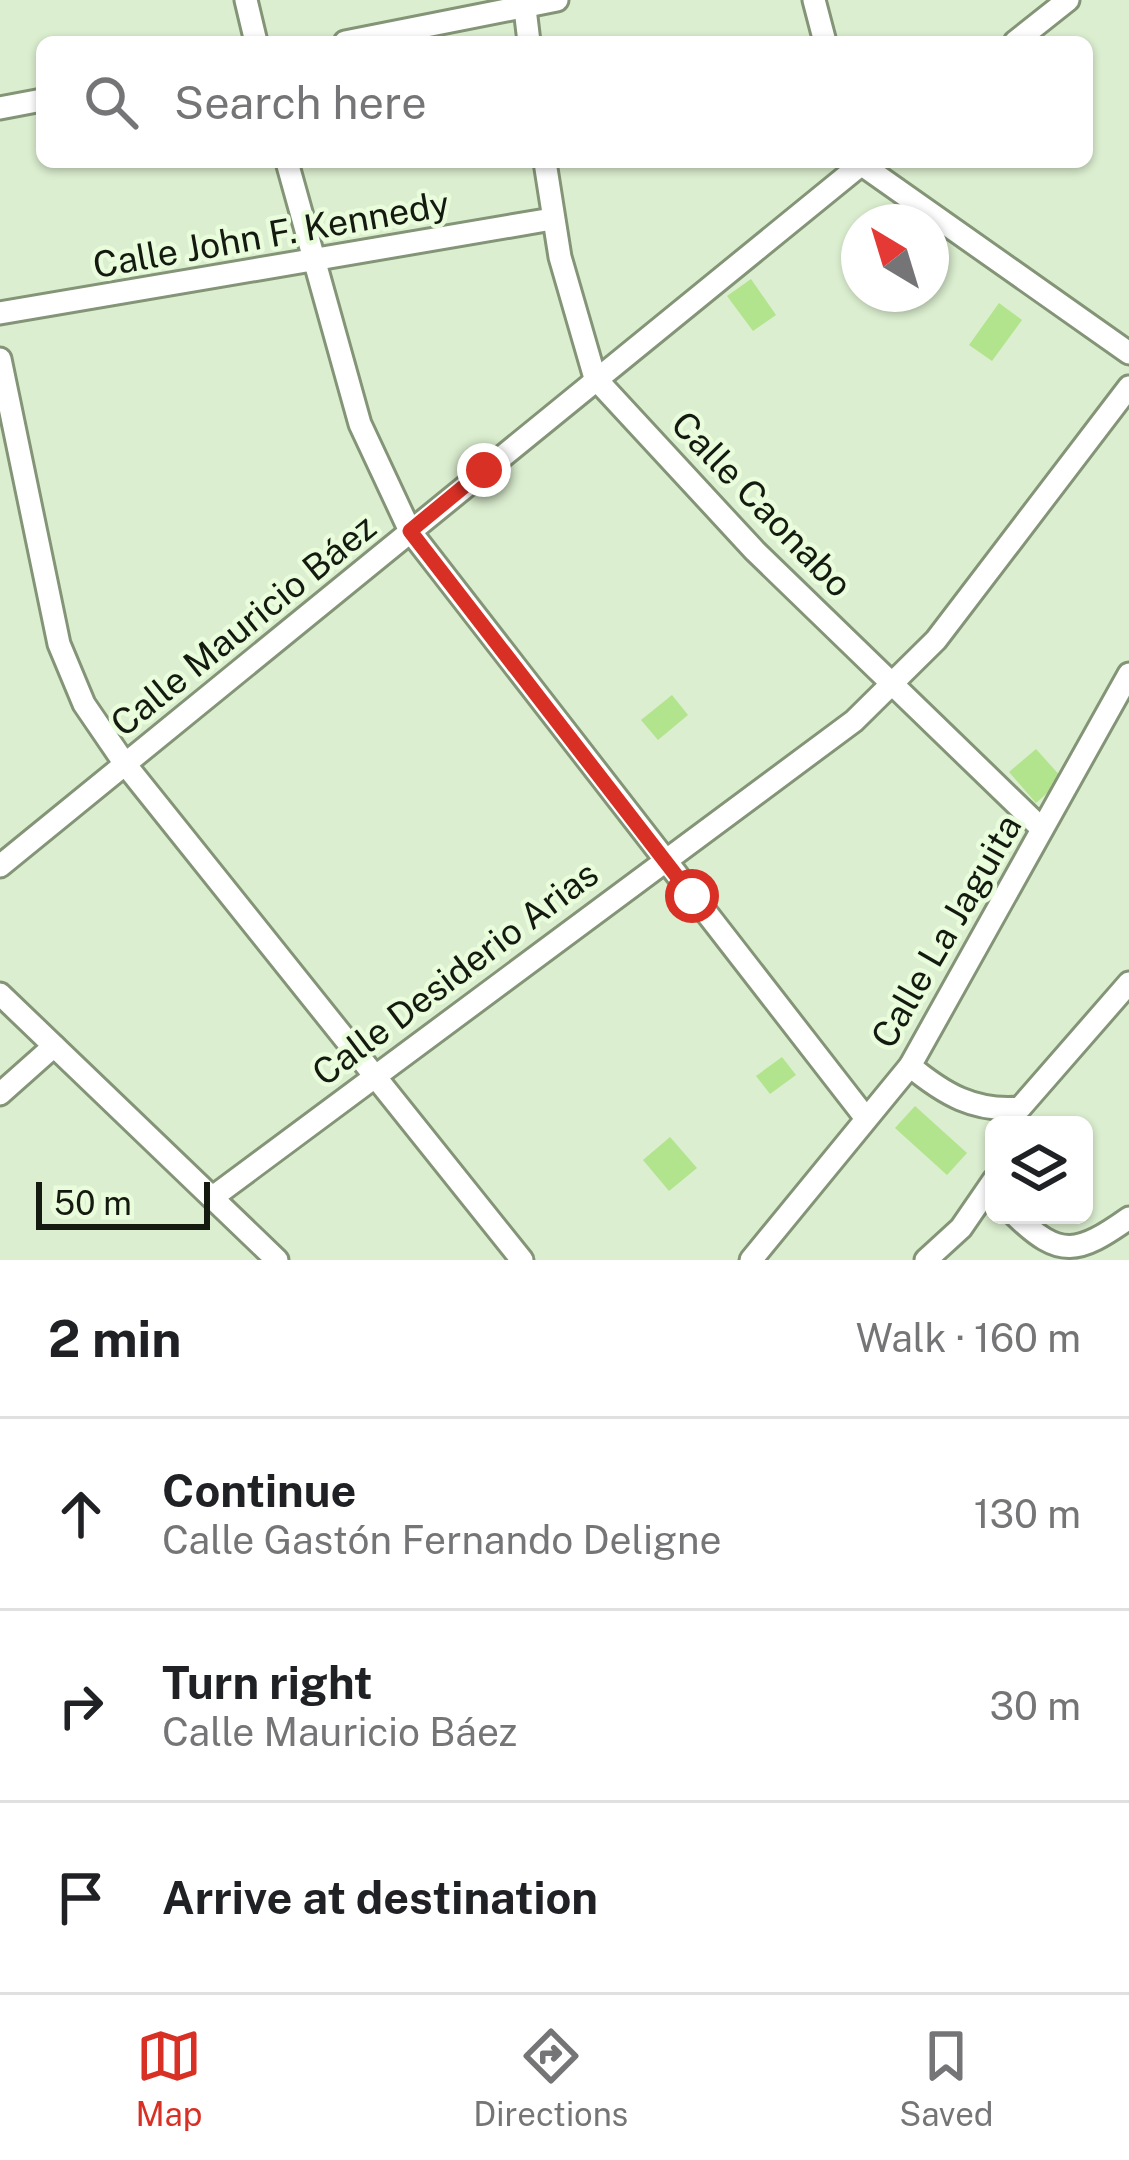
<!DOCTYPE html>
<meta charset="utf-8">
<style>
body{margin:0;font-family:"Public Sans",sans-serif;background:#f6f6f6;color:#202124}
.controls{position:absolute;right:36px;bottom:36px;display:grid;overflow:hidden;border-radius:18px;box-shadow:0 3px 9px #0004}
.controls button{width:108px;height:108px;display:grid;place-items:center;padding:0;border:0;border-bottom:3px solid #e0e0e0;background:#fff;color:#202124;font:60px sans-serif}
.compass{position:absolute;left:841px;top:204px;width:108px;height:108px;border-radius:50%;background:#fff;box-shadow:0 3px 9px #0004;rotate:322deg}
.scale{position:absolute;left:36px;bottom:30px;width:174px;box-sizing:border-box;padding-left:12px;border:6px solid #141a0f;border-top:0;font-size:33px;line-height:42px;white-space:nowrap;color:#141a0f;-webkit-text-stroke:9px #e9fcdc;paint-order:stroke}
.stop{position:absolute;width:36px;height:36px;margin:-27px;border:9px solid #d93025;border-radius:50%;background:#fff}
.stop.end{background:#d93025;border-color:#fff;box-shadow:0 3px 12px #0008}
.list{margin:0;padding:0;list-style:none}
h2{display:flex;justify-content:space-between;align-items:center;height:156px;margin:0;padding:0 48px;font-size:51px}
h2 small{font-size:39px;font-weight:400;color:#757577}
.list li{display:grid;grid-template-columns:78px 1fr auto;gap:36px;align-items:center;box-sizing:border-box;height:192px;padding:0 48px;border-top:3px solid #e0e0e0}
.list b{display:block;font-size:45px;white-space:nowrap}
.list p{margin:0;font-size:39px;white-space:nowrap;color:#757577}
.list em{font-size:39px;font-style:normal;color:#757577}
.icon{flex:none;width:66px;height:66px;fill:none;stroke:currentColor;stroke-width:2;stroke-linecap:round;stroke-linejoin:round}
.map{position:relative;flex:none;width:1129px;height:1260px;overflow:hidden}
.search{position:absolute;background:#fff;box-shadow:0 3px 9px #0004;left:36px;right:36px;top:36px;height:132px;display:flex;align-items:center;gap:30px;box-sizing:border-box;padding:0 42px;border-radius:18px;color:#757577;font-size:45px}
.sheet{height:732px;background:#fff}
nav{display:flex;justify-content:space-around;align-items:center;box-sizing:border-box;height:168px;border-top:3px solid #e0e0e0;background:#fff;font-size:33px;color:#757577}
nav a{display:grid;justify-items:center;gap:6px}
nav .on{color:#d93025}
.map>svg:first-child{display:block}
.building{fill:#b2e48d}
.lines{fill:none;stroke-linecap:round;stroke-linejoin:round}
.street-casing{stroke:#839477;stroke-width:27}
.street{stroke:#fff;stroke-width:21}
.route{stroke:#d93025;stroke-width:15}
.labels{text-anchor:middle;stroke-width:9;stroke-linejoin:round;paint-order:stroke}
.street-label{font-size:36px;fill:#141a0f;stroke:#e9fcdc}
</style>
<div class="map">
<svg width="1129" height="1260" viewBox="0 0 1129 1260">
<rect width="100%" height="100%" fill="#dbeecf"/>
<g class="building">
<polygon points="751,279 776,315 753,331 727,296"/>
<polygon points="999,303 1022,320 992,361 969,345"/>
<polygon points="672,695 688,715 658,740 641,720"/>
<polygon points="1036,749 1063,779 1036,803 1009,772"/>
<polygon points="782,1057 796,1075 770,1094 756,1076"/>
<polygon points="915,1106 967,1153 947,1175 895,1128"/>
<polygon points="670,1137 697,1168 669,1191 643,1160"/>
</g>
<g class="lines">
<g class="street-casing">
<g id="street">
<polyline points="246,0 256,42"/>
<polyline points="524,0 529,42"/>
<polyline points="814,0 825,42"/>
<polyline points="345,42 557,0"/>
<polyline points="1015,42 1068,0"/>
<polyline points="0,108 42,100"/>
<polyline points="287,162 360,424 410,531 865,1117"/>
<polyline points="545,162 560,257 595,378 755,551 1042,829"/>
<polyline points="858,162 1129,353"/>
<polyline points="0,313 552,219"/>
<polyline points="0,359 59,644 84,704 125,764 522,1260"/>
<polyline points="0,866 864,162"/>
<polyline points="0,994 277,1260"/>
<path d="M910,1066c34,28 64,46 110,42l109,-125"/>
<polyline points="0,1094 54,1046"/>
<polyline points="213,1197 854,721 936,640 1129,387"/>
<path d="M1015,1215c45,44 63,39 114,3"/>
<polyline points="751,1260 910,1066 1129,674"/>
<polyline points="926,1260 961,1228 994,1180"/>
</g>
</g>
<use href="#street" class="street"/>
</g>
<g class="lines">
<polyline class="route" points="484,470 410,531 692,896"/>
</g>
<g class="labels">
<g class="street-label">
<text transform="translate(271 234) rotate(-10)" y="13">Calle John F. Kennedy</text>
<text transform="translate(762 504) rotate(46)" y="13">Calle Caonabo</text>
<text transform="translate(243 625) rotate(-39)" y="13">Calle Mauricio Báez</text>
<text transform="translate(946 931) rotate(-60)" y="13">Calle La Jaguita</text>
<text transform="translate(455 973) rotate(-37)" y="13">Calle Desiderio Arias</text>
</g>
</g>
</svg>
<div class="controls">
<button><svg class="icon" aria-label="layers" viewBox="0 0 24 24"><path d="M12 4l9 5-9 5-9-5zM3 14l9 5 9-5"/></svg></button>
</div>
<svg class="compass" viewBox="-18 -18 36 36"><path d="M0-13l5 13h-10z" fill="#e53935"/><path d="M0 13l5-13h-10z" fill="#757577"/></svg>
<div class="scale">50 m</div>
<div class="stop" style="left:692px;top:896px"></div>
<div class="stop end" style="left:484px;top:470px"></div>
<div class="search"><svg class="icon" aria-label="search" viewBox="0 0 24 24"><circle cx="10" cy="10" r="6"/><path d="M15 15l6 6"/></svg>Search here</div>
</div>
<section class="sheet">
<h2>2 min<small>Walk · 160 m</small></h2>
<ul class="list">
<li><svg class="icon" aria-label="ahead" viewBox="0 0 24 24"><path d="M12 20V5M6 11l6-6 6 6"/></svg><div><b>Continue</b><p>Calle Gastón Fernando Deligne</p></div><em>130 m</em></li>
<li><svg class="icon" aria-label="right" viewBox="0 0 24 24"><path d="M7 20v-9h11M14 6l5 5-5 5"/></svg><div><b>Turn right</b><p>Calle Mauricio Báez</p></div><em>30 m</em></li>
<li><svg class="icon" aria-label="arrive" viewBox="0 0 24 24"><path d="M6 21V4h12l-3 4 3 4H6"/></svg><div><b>Arrive at destination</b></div></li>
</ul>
</section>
<nav>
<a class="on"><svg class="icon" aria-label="map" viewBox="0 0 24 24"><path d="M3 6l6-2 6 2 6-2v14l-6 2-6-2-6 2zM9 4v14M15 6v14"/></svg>Map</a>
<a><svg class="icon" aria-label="directions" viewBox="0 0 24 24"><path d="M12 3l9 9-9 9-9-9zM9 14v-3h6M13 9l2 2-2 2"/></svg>Directions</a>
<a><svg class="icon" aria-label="saved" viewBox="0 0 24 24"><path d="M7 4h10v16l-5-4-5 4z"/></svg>Saved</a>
</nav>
